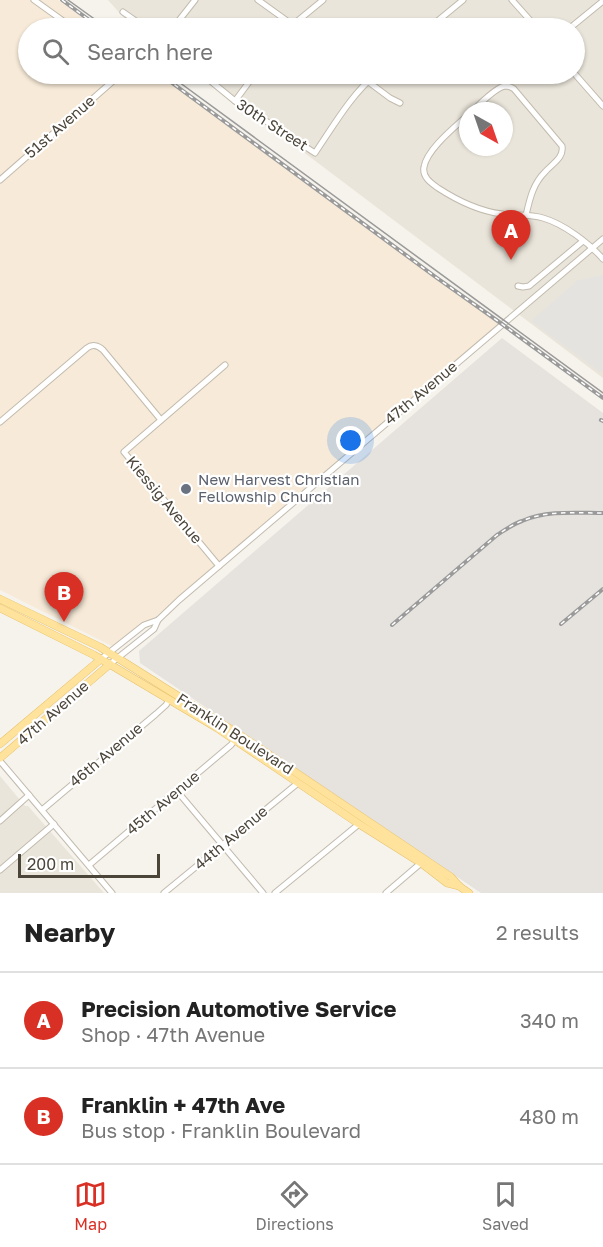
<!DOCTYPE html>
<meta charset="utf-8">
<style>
body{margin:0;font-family:"Golos Text",sans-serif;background:#f6f6f6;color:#222}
.compass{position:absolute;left:459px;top:102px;width:54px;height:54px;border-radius:50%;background:#fff;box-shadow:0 2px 4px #0004;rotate:140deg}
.scale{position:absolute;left:18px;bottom:15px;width:142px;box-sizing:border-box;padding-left:6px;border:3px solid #4b4439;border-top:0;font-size:16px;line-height:21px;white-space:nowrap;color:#4b4439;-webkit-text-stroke:4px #fff;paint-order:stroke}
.you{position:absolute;left:351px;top:441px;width:21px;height:21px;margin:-15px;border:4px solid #fff;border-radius:50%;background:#1a73e8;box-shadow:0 0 0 9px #1a73e833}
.badge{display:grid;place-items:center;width:39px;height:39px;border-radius:50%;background:#d93025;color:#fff;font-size:20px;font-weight:700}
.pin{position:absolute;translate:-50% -50px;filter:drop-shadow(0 2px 3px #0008)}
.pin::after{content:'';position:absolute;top:32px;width:21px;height:18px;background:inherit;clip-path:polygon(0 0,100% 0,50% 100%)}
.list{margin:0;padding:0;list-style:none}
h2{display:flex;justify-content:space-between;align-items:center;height:78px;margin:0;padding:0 24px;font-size:26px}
h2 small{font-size:20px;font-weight:400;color:#767676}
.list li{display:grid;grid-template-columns:39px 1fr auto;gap:18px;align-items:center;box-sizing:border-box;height:96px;padding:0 24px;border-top:2px solid #e0e0e0}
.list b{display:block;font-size:22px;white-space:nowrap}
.list p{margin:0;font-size:20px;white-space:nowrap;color:#767676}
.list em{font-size:20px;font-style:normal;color:#767676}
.icon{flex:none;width:33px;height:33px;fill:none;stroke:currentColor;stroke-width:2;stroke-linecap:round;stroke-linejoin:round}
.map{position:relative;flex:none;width:603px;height:893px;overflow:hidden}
.search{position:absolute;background:#fff;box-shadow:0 2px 4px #0004;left:18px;right:18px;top:18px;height:66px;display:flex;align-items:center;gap:15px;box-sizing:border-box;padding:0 21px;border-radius:33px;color:#767676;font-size:22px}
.sheet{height:270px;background:#fff}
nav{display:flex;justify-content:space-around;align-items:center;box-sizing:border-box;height:84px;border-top:2px solid #e0e0e0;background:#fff;font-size:16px;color:#767676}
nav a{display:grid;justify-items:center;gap:3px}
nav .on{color:#d93025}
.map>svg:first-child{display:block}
.residential{fill:#eae5da;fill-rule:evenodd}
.commercial{fill:#f7ead8}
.industrial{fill:#e6e2dd}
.parking{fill:#e5e3e0}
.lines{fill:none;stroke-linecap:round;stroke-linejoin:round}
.minor-casing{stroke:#c2bbae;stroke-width:7}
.major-casing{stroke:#e6c16a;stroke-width:8}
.minor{stroke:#fff;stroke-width:5}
.major{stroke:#ffe39c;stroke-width:7}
.tram{stroke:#9a9a9a;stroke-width:1.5}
.rail-casing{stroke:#9a9a9a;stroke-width:4}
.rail{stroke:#fff;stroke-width:1.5;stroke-dasharray:4.5;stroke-linecap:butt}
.worship-dot{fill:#6b7280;stroke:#fff;stroke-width:2}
.labels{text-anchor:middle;stroke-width:4.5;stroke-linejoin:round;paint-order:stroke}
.street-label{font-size:15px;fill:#4b4439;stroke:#fff}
.worship-label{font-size:15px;fill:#5b616d;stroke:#fff;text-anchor:start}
</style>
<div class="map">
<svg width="603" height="893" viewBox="0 0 603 893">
<rect width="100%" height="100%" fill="#f6f3ec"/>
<g class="residential">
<path d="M108,0h495v378l-403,-304h374v-46h-435l-15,-10zM468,111h36v36h-36z"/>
<polygon points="0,776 25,806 28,806 104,893 0,893"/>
</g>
<polygon class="commercial" points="0,0 58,0 97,28 28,28 28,74 158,74 501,325 118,649 0,590"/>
<polygon class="industrial" points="502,338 603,413 603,893 481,893 140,663 139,651"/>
<polygon class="parking" points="603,275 603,371 600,372 531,321 578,280"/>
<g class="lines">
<g class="minor-casing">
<g id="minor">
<polyline points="34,0 73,28"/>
<polyline points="258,0 297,28"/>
<polyline points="512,0 537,28"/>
<polyline points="123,12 146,28"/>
<polyline points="173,28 195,0"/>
<polyline points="289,28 323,0"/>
<polyline points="429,28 463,0"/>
<polyline points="570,28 603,1"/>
<polyline points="574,73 603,106"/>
<path d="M202,74l33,27 80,52c19,-28 36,-58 61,-79"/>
<polyline points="358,74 390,98 400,103"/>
<polyline points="235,101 255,74"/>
<path d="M472,111c7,-6 24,-24 33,-25 5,0 6,1 9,3l48,57c2,12 -9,17 -17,26 -12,12 -15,26 -19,43"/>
<path d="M468,115c-13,12 -41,34 -44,52 -2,10 7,16 14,21 20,13 40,23 64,26 14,2 27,0 41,4 21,6 46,25 60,41"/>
<polyline points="0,180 121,74"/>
<polyline points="518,286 523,287 529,286 583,241"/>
<path d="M0,422l87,-74c5,-4 11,-3 16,2l58,70"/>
<polyline points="219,566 124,452 225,365"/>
<polyline points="101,659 144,625 158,620 179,600 603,239"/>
<polyline points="110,664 154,629 158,620"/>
<polyline points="0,761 112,893"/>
<polyline points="177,791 263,893"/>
<polyline points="42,810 156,714 166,705 169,700"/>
<polyline points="0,821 29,795"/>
<polyline points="89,865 231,745 235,740"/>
<polyline points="0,870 54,824"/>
<polyline points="164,893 298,783"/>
<polyline points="275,893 359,824"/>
<polyline points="386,893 421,863"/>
</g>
</g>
<g class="major-casing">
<g id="major">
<polyline points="0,599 100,647 240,735 451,877 459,886 469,893"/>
<polyline points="0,608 94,655 217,728 359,824 421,863 447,883 459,886"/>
<polyline points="0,744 101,659"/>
<polyline points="0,758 110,664"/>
</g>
</g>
<use href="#minor" class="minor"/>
<use href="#major" class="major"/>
<g class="tram">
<polyline points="68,0 107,28"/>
<polyline points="168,74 603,393"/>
</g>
<g class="rail-casing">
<g id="rail">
<polyline points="62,0 100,28"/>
<polyline points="160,74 437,278 502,324 603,398"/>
<polyline points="601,420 603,421"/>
<polyline points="561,624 603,589"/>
<path d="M392,625l105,-90c8,-5 16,-11 25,-14 25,-11 55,-8 81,-8"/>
</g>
</g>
<use href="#rail" class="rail"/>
</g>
<circle class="worship-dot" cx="186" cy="489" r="6"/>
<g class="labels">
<g class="street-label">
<text transform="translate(272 125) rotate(33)" y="5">30th Street</text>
<text transform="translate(60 127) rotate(-41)" y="5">51st Avenue</text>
<text transform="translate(421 393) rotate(-40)" y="5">47th Avenue</text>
<text transform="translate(164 500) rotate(50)" y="5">Kiessig Avenue</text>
<text transform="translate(53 713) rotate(-41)" y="5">47th Avenue</text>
<text transform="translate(235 734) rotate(33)" y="5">Franklin Boulevard</text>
<text transform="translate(106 755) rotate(-40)" y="5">46th Avenue</text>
<text transform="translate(163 803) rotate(-40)" y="5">45th Avenue</text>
<text transform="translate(231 838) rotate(-40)" y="5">44th Avenue</text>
</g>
<g class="worship-label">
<text x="198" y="485">New Harvest Christian<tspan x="198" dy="17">Fellowship Church</tspan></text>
</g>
</g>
</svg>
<svg class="compass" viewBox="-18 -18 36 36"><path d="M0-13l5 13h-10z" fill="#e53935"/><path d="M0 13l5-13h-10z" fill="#767676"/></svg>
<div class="scale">200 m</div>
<div class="you"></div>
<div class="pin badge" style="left:511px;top:260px">A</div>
<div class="pin badge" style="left:64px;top:622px">B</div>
<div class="search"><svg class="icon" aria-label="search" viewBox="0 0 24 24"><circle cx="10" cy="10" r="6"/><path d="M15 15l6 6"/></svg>Search here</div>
</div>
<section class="sheet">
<h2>Nearby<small>2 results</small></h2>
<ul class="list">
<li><span class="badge">A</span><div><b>Precision Automotive Service</b><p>Shop · 47th Avenue</p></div><em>340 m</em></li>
<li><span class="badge">B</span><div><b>Franklin + 47th Ave</b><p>Bus stop · Franklin Boulevard</p></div><em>480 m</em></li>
</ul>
</section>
<nav>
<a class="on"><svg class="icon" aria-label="map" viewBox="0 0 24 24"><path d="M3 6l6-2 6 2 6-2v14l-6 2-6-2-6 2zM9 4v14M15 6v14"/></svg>Map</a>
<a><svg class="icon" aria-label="directions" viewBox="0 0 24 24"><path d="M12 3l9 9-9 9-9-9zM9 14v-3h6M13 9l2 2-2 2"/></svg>Directions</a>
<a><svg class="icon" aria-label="saved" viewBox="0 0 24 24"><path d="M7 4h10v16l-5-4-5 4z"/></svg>Saved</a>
</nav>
